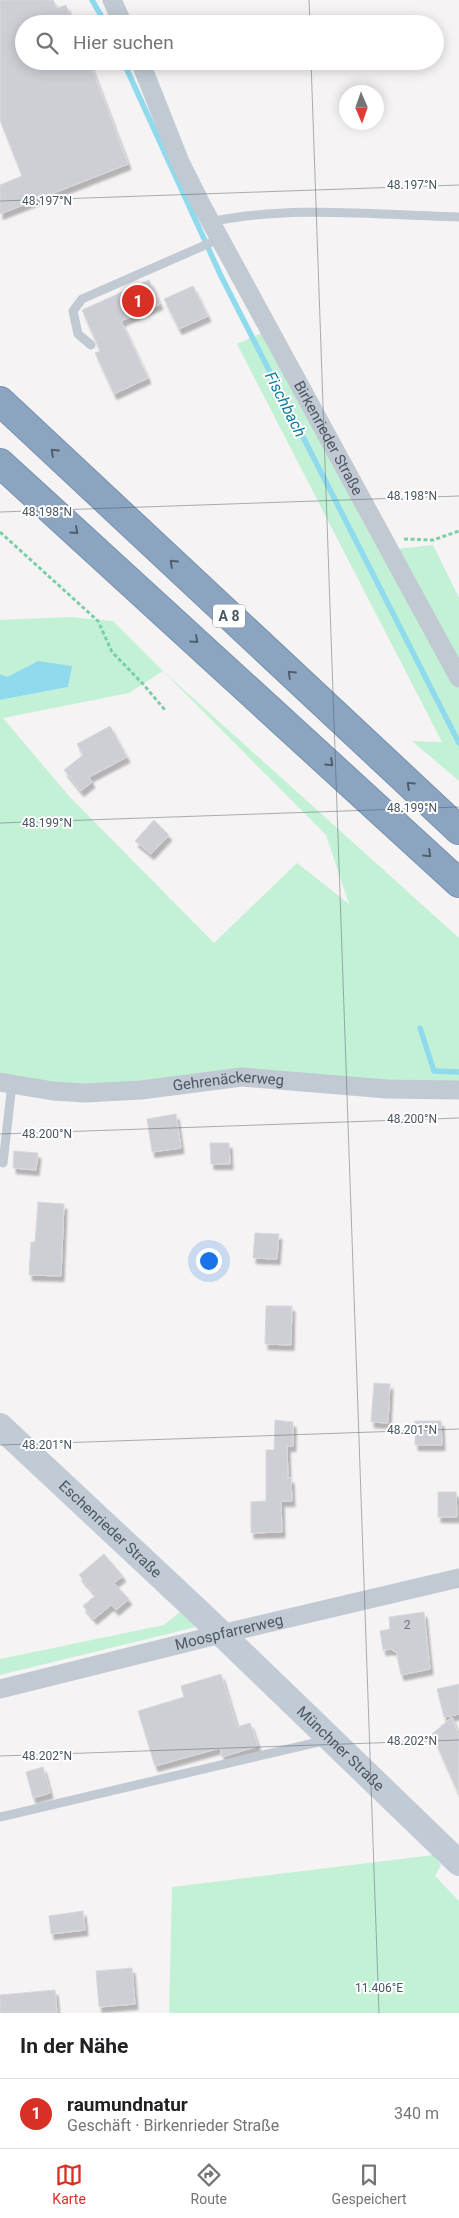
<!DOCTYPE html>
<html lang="de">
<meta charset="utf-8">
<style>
body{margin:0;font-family:Roboto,sans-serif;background:#f2f2f2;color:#202124}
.compass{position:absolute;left:339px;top:85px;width:45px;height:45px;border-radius:50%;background:#fff;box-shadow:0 2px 12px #0003;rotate:178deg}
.you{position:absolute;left:208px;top:1260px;width:18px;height:18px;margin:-12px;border:4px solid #fff;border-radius:50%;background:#1a73e8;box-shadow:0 0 0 8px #1a73e833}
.badge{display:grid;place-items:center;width:32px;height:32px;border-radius:50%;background:#d93025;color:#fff;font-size:16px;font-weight:700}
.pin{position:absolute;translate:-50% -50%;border:2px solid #fff;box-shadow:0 1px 5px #0006}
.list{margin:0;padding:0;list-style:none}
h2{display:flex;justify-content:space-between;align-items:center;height:65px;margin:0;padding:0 20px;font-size:21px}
h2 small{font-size:16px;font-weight:400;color:#757577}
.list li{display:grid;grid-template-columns:32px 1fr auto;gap:15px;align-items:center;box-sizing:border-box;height:70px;padding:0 20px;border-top:1px solid #e0e0e0}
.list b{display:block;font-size:19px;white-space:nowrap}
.list p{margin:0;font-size:16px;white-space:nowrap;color:#757577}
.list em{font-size:16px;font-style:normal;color:#757577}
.icon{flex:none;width:28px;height:28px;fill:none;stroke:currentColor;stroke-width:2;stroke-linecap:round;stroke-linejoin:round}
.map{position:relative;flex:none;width:459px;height:2013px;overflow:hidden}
.search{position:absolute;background:#fff;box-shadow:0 2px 12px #0003;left:15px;right:15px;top:15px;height:55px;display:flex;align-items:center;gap:12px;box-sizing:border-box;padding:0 18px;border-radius:28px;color:#757577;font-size:19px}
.sheet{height:135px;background:#fff}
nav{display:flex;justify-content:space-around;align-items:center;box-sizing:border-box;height:70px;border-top:1px solid #e0e0e0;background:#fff;font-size:14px;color:#757577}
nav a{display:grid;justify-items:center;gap:2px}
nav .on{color:#d93025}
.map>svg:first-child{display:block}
.green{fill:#c3f1d5;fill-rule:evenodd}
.water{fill:#90daee}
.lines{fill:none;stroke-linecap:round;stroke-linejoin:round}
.stream{stroke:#90daee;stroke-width:5.5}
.building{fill:#cdcfd5;stroke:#d7d9de;filter:url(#shadow)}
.highway-casing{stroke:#7690ad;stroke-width:30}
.path{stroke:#7ad0a6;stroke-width:3;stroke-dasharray:4 2.5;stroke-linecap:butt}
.lane{stroke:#c1cad2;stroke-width:9}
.street{stroke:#c1cad2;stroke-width:19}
.secondary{stroke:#c1cbd6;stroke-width:26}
.highway{stroke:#8ba5c1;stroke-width:28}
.oneway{stroke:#505e6b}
.ticks{fill:none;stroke:#4a5661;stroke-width:1;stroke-opacity:0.45}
.labels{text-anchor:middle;stroke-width:4;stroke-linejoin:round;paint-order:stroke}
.number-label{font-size:12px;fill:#6b747e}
.shield{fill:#fff;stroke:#808990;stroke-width:1}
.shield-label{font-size:14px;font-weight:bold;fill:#4a5661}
.street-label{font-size:15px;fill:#4a5661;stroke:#fff}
.water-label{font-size:16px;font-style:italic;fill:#0c7c9b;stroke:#fff}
.ticks-label{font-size:12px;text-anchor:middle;fill:#4a5661;stroke:#fff;stroke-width:4;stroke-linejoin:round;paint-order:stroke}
</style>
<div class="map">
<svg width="459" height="2013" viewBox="0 0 459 2013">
<defs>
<filter id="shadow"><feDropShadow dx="3" dy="5.5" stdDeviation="1" flood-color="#0004"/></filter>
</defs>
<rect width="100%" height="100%" fill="#f5f3f3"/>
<g class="green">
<polygon points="262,333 379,551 433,545 459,598 459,781 412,741 442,742 237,344"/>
<path d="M69,617l44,4 50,50 296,267v145l-374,5 -85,-12v-376l68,-13 -30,-26 -31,16 -7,-3v-54zM163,671l163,164 23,69 -52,-41 -83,80 -145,-147 -66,-78 126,-25z"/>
<polygon points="181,1611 196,1627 0,1675 0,1659 164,1625"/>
<polygon points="433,1855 441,1865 435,1876 459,1901 459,2013 169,2013 172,1887"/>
</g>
<polygon class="water" points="38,661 72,666 68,687 0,700 0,674 7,677"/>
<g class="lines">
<g class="stream">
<polyline points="92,0 106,24"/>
<polyline points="123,61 221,276 459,743"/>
<polyline points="420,1028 434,1071 459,1072"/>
</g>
</g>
<g class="building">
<polygon points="0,0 53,0 57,8 66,5 73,24 24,24 24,61 89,61 128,164 0,214 0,185 22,176 0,120"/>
<polygon points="149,280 160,304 121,321 148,378 114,394 95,353 100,351 82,310"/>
<polygon points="193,286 208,316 179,329 164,299"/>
<polygon points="110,726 127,757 89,777 92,782 81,791 64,770 83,755 77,744"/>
<polygon points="154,820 169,835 151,854 135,841"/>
<polygon points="176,1114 181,1148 152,1152 147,1119"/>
<polygon points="210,1143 229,1143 230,1164 211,1164"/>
<polygon points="14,1151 38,1153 36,1170 13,1168"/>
<polygon points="38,1202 64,1204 61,1276 29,1275 31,1242 35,1242"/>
<polygon points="255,1233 279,1234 277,1259 253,1258"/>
<polygon points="266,1306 292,1306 291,1345 265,1344"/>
<polygon points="374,1383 390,1384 388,1423 371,1422"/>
<polygon points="275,1420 293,1422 293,1446 287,1446 288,1478 291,1478 292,1501 281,1501 282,1532 251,1533 251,1502 266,1501 266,1450 274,1450"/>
<polygon points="415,1421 441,1421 442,1445 415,1445"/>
<polygon points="438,1492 456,1492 457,1517 438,1517"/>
<polygon points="104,1554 123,1576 114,1583 129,1599 116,1610 111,1605 94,1619 83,1606 96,1595 79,1575"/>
<polygon points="424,1612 430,1669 401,1675 396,1651 393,1651 393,1649 383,1650 380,1631 390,1629 389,1617"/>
<polygon points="221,1674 237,1727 250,1723 258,1746 222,1757 220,1748 155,1766 138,1711 184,1697 181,1686"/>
<polygon points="459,1684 459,1714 444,1717 437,1689"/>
<polygon points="452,1717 459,1737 458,1793 432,1734"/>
<polygon points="43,1767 50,1793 33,1798 26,1772"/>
<polygon points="83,1911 85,1930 51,1934 49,1916"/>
<polygon points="132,1968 135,2004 99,2007 96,1971"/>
<polygon points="55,1990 57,2013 0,2013 0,1995"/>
</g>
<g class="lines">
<g class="highway-casing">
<g id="highway">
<polyline points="0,401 459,830"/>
<polyline points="0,463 459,883"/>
</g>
</g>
<g class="path">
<polyline points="0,532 98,621 112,652 143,684 165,710"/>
<polyline points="404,539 433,540 459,531"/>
</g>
<g class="lane">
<path d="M210,222c81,-17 167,-7 249,-5"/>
<polyline points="91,345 78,334 73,311 82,299 219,239"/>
<polyline points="3,1163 12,1084"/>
<polyline points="0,1817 327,1740"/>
</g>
<g class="street">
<polyline points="112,0 123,24"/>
<path id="s1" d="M140,61l40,101 22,44 257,472"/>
<path id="s2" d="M0,1082l53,9 32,2 56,-3 101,-13 145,12 72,1"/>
<path id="s3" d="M0,1689l221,-55 238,-56"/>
</g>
<path class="secondary" id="s4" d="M0,1426l202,189 257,248"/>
<use href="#highway" class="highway"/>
</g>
<defs><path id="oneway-chevron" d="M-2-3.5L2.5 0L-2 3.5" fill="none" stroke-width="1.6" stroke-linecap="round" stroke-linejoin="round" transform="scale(1.25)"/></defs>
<g class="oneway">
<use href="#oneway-chevron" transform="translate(54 452) rotate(-137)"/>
<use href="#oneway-chevron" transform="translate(75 531) rotate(42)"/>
<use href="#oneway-chevron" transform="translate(173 563) rotate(-137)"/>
<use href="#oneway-chevron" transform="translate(195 640) rotate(42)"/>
<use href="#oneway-chevron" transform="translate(291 674) rotate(-137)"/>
<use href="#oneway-chevron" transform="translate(330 763) rotate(43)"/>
<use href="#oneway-chevron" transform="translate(410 785) rotate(-137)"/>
<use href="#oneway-chevron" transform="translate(428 854) rotate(43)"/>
</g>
<path class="ticks" d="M309,0l1,24M311,61l68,1952M0,201l459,-16M0,512l459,-16M0,823l459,-16M0,1134l459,-16M0,1445l459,-16M0,1756l459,-16"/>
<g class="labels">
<g class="number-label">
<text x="407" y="1629">2</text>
</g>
<rect class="shield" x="213" y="604.5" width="32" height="23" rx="4"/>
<g class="shield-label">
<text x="229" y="621">A 8</text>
</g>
<g class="street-label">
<text dy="5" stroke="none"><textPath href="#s1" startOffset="422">Birkenrieder Straße</textPath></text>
<text dy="5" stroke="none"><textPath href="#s2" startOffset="230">Gehrenäckerweg</textPath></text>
<text dy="5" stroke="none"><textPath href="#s4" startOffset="151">Eschenrieder Straße</textPath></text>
<text dy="5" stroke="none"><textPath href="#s3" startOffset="236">Moospfarrerweg</textPath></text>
<text dy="5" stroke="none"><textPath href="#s4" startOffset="469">Münchner Straße</textPath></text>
</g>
<g class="water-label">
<text transform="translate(286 404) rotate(63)" y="6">Fischbach</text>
</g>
</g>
<g class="ticks-label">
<text x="412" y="189">48.197°N</text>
<text x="47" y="205">48.197°N</text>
<text x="412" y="500">48.198°N</text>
<text x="47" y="516">48.198°N</text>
<text x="412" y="812">48.199°N</text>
<text x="47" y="827">48.199°N</text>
<text x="412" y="1123">48.200°N</text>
<text x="47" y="1138">48.200°N</text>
<text x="412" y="1434">48.201°N</text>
<text x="47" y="1449">48.201°N</text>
<text x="412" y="1745">48.202°N</text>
<text x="47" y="1760">48.202°N</text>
<text x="379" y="1992">11.406°E</text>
</g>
</svg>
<svg class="compass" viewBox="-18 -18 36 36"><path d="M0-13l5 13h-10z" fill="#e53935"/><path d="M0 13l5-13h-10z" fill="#757577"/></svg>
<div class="you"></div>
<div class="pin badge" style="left:138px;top:301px">1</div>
<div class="search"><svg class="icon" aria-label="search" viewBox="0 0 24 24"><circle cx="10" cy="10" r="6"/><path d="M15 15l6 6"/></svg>Hier suchen</div>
</div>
<section class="sheet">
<h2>In der Nähe<small></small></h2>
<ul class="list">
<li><span class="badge">1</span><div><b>raumundnatur</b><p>Geschäft · Birkenrieder Straße</p></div><em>340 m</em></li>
</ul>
</section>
<nav>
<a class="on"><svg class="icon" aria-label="map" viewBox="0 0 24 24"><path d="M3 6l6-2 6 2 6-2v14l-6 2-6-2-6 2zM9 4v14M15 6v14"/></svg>Karte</a>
<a><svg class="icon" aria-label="directions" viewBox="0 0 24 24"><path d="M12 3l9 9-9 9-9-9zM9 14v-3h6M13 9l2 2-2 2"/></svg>Route</a>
<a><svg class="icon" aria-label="saved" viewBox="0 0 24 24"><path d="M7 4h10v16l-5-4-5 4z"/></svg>Gespeichert</a>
</nav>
